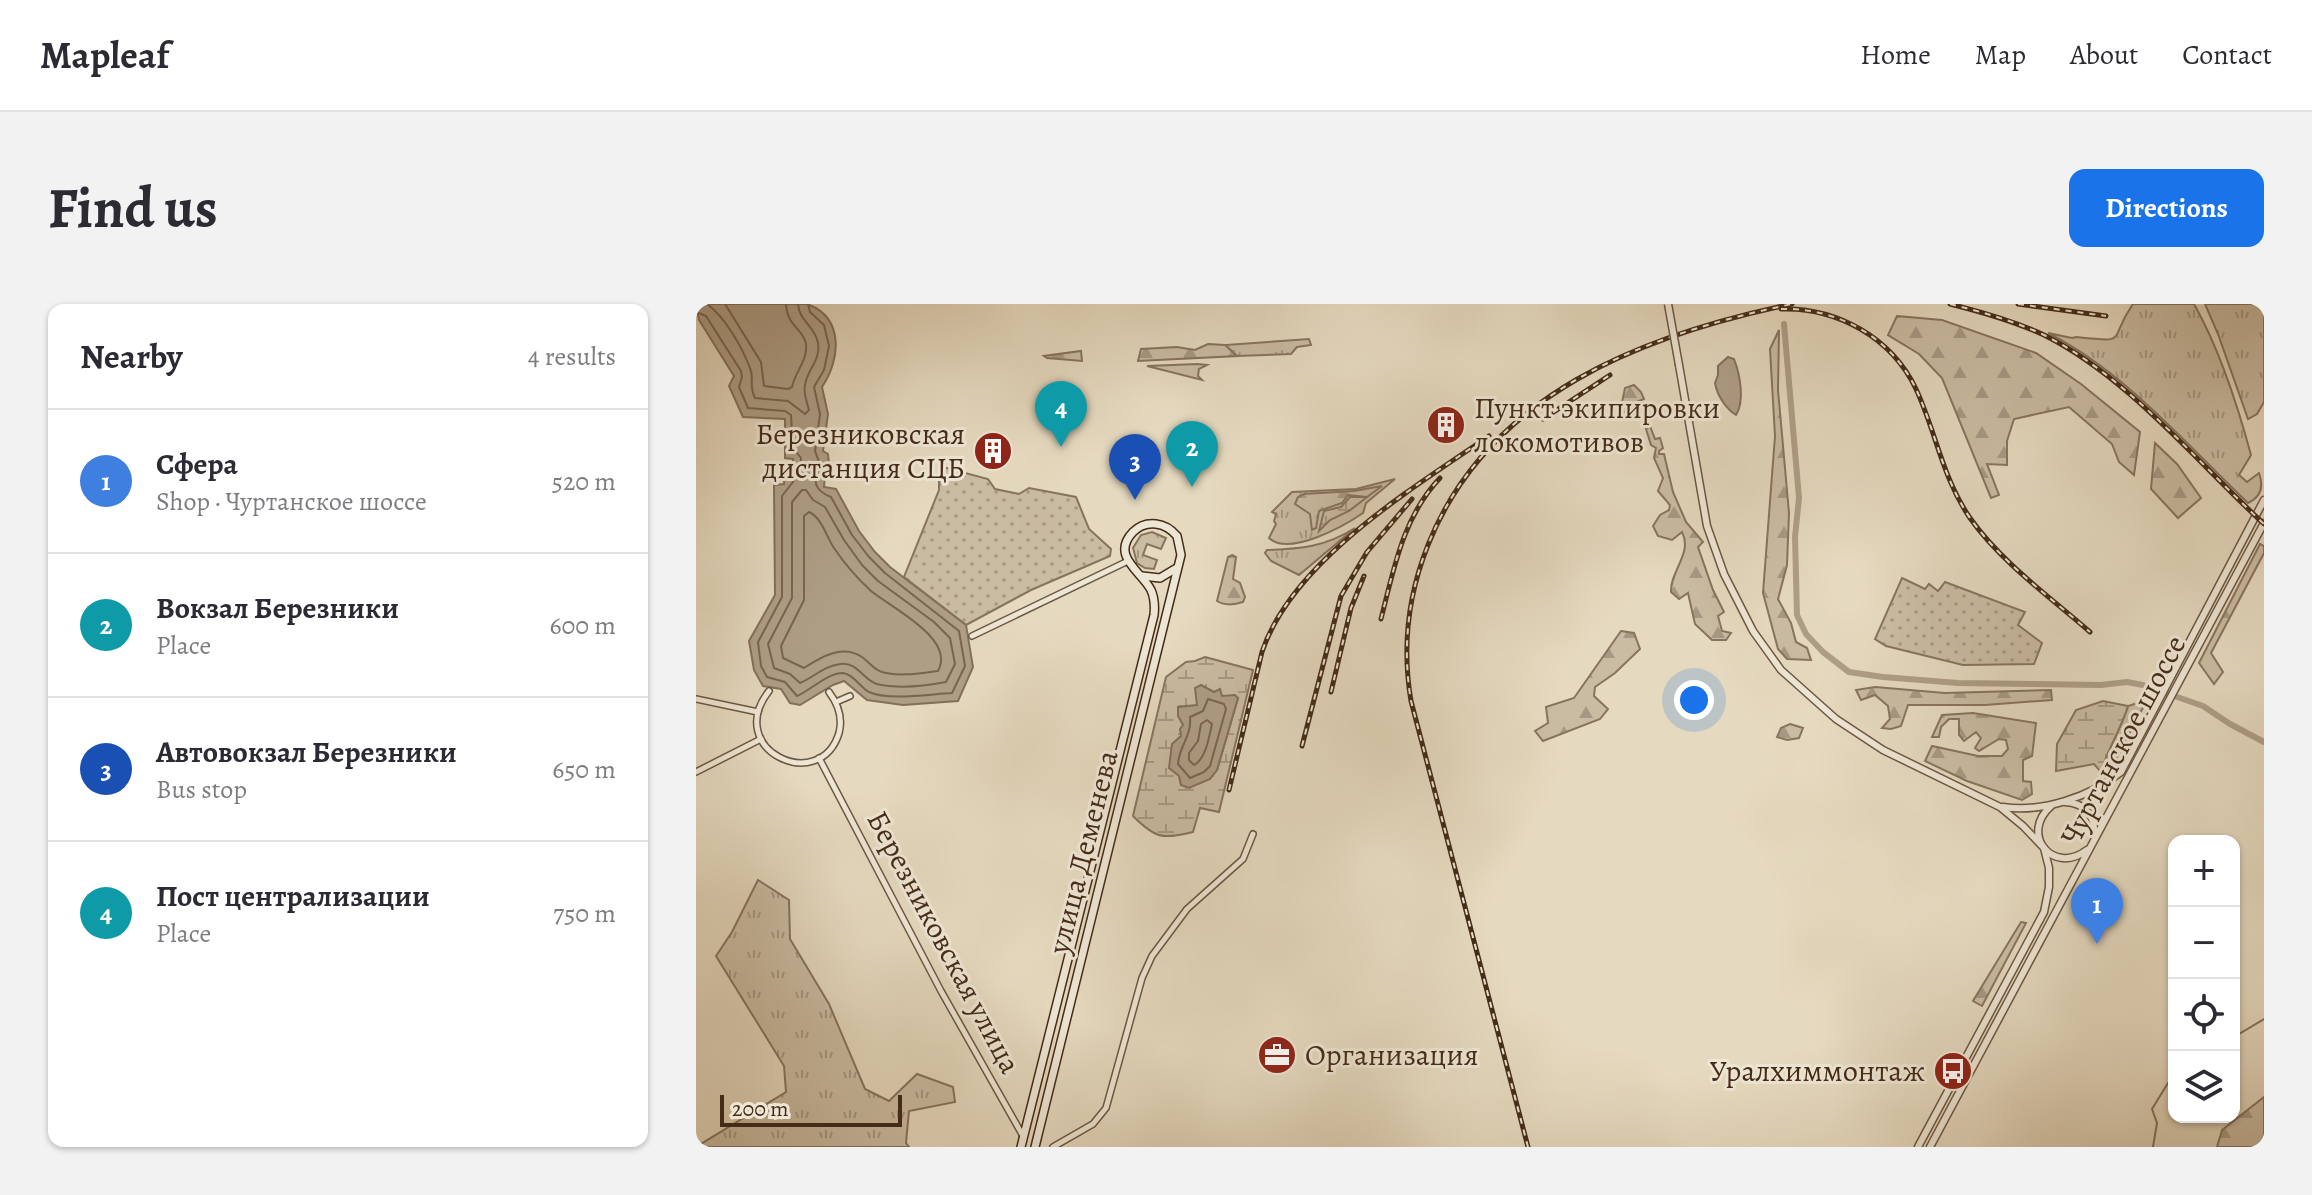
<!DOCTYPE html>
<meta charset="utf-8">
<style>
body{margin:0;font-family:Alegreya,serif;background:#f2f2f3;color:#2b2b33}
.controls{position:absolute;right:24px;bottom:24px;display:grid;overflow:hidden;border-radius:16px;box-shadow:0 2px 6px #0004}
.controls button{width:72px;height:72px;display:grid;place-items:center;padding:0;border:0;border-bottom:2px solid #e1e1e2;background:#fff;color:#2b2b33;font:40px sans-serif}
.scale{position:absolute;left:24px;bottom:20px;width:182px;box-sizing:border-box;padding-left:8px;border:4px solid #442c18;border-top:0;font-size:22px;line-height:28px;white-space:nowrap;color:#442c18;-webkit-text-stroke:6px #eee6d5;paint-order:stroke}
.you{position:absolute;left:998px;top:396px;width:28px;height:28px;margin:-20px;border:6px solid #fff;border-radius:50%;background:#1a73e8;box-shadow:0 0 0 12px #1a73e833}
.badge{display:grid;place-items:center;width:52px;height:52px;border-radius:50%;background:#1a73e8;color:#fff;font-size:26px;font-weight:700}
.pin{position:absolute;translate:-50% -66px;filter:drop-shadow(0 2px 4px #0008)}
.pin::after{content:'';position:absolute;top:42px;width:28px;height:24px;background:inherit;clip-path:polygon(0 0,100% 0,50% 100%)}
.list{margin:0;padding:0;list-style:none}
h2{display:flex;justify-content:space-between;align-items:center;height:104px;margin:0;padding:0 32px;font-size:34px}
h2 small{font-size:26px;font-weight:400;color:#7c7c81}
.list li{display:grid;grid-template-columns:52px 1fr auto;gap:24px;align-items:center;box-sizing:border-box;height:144px;padding:0 32px;border-top:2px solid #e1e1e2}
.list b{display:block;font-size:30px;white-space:nowrap}
.list p{margin:0;font-size:26px;white-space:nowrap;color:#7c7c81}
.list em{font-size:26px;font-style:normal;color:#7c7c81}
.icon{flex:none;width:44px;height:44px;fill:none;stroke:currentColor;stroke-width:2;stroke-linecap:round;stroke-linejoin:round}
.map{position:relative;flex:none;width:1568px;height:843px;overflow:hidden;border-radius:16px}
header{display:flex;align-items:center;gap:48px;box-sizing:border-box;height:112px;padding:0 40px;background:#fff;border-bottom:2px solid #e1e1e2}
header strong{font-size:38px}
nav{display:flex;gap:44px;margin-inline-start:auto;font-size:28px}
.intro{display:flex;align-items:center;justify-content:space-between;box-sizing:border-box;height:192px;padding:0 48px}
h1{margin:0;font-size:56px}
.button{padding:20px 36px;border-radius:16px;background:#1a73e8;color:#fff;font-size:28px;font-weight:700}
main{display:flex;gap:48px;padding:0 48px}
aside{flex:1;background:#fff;border-radius:16px;box-shadow:0 2px 6px #0004}
.map>svg:first-child{display:block}
.grass{fill:url(#grass-tufts);stroke:#87745e;stroke-width:2}
.forest{fill:url(#forest-firs);stroke:#87745e;stroke-width:2}
.wetland{fill:url(#wetland-marsh);stroke:#87745e;stroke-width:2;fill-rule:evenodd}
.park{fill:url(#park-dots);stroke:#87745e;stroke-width:2}
.water{fill:#ae9e86;stroke:#84705a;stroke-width:2}
.lines{fill:none;stroke-linecap:round;stroke-linejoin:round}
.shore{stroke:#79654f;stroke-width:2}
.stream{stroke:#84705a;stroke-width:2}
.canal{stroke:#ae9e86;stroke-width:6}
.minor-casing{stroke:#6c5742;stroke-width:8}
.tertiary-casing{stroke:#6c5742;stroke-width:9}
.secondary-casing{stroke:#442c18;stroke-width:10}
.minor{stroke:#eee6d5;stroke-width:5}
.tertiary{stroke:#eee6d5;stroke-width:6}
.secondary{stroke:#eee6d5;stroke-width:7}
.rail-casing{stroke:#442c18;stroke-width:5}
.rail{stroke:#eee6d5;stroke-width:2;stroke-dasharray:6;stroke-linecap:butt}
.tertiary-bridge-casing{stroke:#6c5742;stroke-width:9;stroke-linecap:butt}
.tertiary-bridge{stroke:#eee6d5;stroke-width:6}
.labels{text-anchor:middle;stroke-width:6;stroke-linejoin:round;paint-order:stroke}
.poi-label{font-size:30px;fill:#442c18;stroke:#eee6d5;text-anchor:start}
.street-label{font-size:30px;fill:#442c18;stroke:#eee6d5}
</style>
<header>
<strong>Mapleaf</strong>
<nav><a>Home</a><a>Map</a><a>About</a><a>Contact</a></nav>
</header>
<div class="intro"><h1>Find us</h1><a class="button">Directions</a></div>
<main>
<aside>
<h2>Nearby<small>4 results</small></h2>
<ul class="list">
<li><span class="badge" style="background:#3f7fe0">1</span><div><b>Сфера</b><p>Shop · Чуртанское шоссе</p></div><em>520 m</em></li>
<li><span class="badge" style="background:#0f9aa8">2</span><div><b>Вокзал Березники</b><p>Place</p></div><em>600 m</em></li>
<li><span class="badge" style="background:#1a4fb4">3</span><div><b>Автовокзал Березники</b><p>Bus stop</p></div><em>650 m</em></li>
<li><span class="badge" style="background:#0f9aa8">4</span><div><b>Пост централизации</b><p>Place</p></div><em>750 m</em></li>
</ul>
</aside>
<div class="map">
<svg width="1568" height="843" viewBox="0 0 1568 843">
<defs>
<pattern id="grass-tufts" width="24" height="20" patternUnits="userSpaceOnUse" patternTransform="scale(2)"><rect width="24" height="20" fill="#cabca3"/><path d="M3 7l-1-3M5 7V3M7 7l1-3M15 17l-1-3M17 17v-4M19 17l1-3" fill="none" stroke="#a69984"/></pattern>
<pattern id="forest-firs" width="22" height="20" patternUnits="userSpaceOnUse" patternTransform="scale(2)"><rect width="22" height="20" fill="#cabca3"/><path d="M5 1l3.5 6h-7zM16 11l3.5 6h-7z" fill="#a69984"/></pattern>
<pattern id="wetland-marsh" width="20" height="14" patternUnits="userSpaceOnUse" patternTransform="scale(2)"><rect width="20" height="14" fill="#cabca3"/><path d="M1 5h8M5 5V1M11 12h8M15 12V8" fill="none" stroke="#a69984"/></pattern>
<pattern id="park-dots" width="8" height="8" patternUnits="userSpaceOnUse" patternTransform="scale(2)"><rect width="8" height="8" fill="#cabca3"/><path d="M2 2h.1M6 6h.1" fill="none" stroke="#a69984" stroke-width="1.8" stroke-linecap="round"/></pattern>
</defs>
<rect width="100%" height="100%" fill="#e5d9bf"/>
<filter id="stains"><feTurbulence type="fractalNoise" baseFrequency=".0025" numOctaves="4"/><feColorMatrix values="0 0 0 0 .2 0 0 0 0 .09 0 0 0 0 .02 0 0 0 .5 -.17"/></filter>
<radialGradient id="worn" r=".72"><stop offset=".6" stop-color="#630" stop-opacity="0"/><stop offset="1" stop-color="#630" stop-opacity=".3"/></radialGradient>
<g class="grass">
<path d="M1437,0h61c26,46 43,99 57,151l-12,20 8,7 12,-9c5,14 2,24 -11,30 -63,-60 -122,-130 -200,-170l24,5 4,-1c55,6 31,4 57,-33z"/>
<polygon points="1509,0 1568,0 1568,98 1561,110 1552,115 1522,30"/>
<polygon points="613,35 615,41 601,43 595,50 541,52 529,41"/>
<polygon points="501,60 511,61 503,65 502,72 506,76 451,62"/>
<path d="M699,175l-29,24 -3,10c-19,13 -74,44 -94,25l7,-14 -2,-3 2,-7 -4,-2 20,-20 64,-3z"/>
<path d="M659,224l-56,47 -28,-14 -6,-8 2,-3c33,-1 58,-3 88,-22z"/>
<polygon points="456,228 470,234 465,245 451,240 447,251 461,256 458,265 449,264 441,259 437,244 445,231"/>
<polygon points="62,576 93,596 94,635 133,700 169,785 193,797 221,770 257,783 259,798 213,807 210,839 213,843 0,843 90,788 88,762 20,652 36,628"/>
</g>
<g class="forest">
<polygon points="1201,12 1246,16 1340,49 1385,80 1444,128 1438,171 1423,158 1416,140 1373,103 1318,115 1311,137 1311,161 1291,160 1303,191 1295,194 1246,74 1223,50 1192,31"/>
<polygon points="1083,26 1082,86 1093,209 1091,261 1082,295 1095,319 1100,338 1111,344 1115,356 1091,355 1082,345 1067,289 1079,132 1074,45"/>
<polygon points="512,40 529,41 541,52 442,57 445,45 481,43 499,46"/>
<polygon points="385,47 386,57 351,54 348,52"/>
<polygon points="938,81 945,88 948,95 938,99 934,108 924,108 929,84"/>
<path d="M954,122l5,13 5,-1 3,10 -4,3v3h5l9,38 13,30 17,20 -5,5 15,43 11,22 -6,4 4,15 9,2 -5,7h-14l-17,-16 -7,-31 -9,6 -8,-7c-1,-21 22,-39 11,-60l-10,8 -14,-4 -5,-10 7,-11 9,-5 1,-5 -12,-14 5,-13 -9,-20 2,-10 -5,-3 -5,-16z"/>
<polygon points="1459,139 1481,160 1505,194 1482,214 1455,185"/>
<polygon points="686,182 671,193 652,191 646,199 623,207 620,224 616,226 614,210 599,200 602,193 608,190 658,187"/>
<polygon points="1564,240 1568,242 1568,249 1515,349 1527,368 1518,380 1503,359"/>
<path d="M536,251l4,2 -3,22 7,4 5,14 -2,5c-9,3 -18,4 -26,-1l11,-44z"/>
<polygon points="925,327 938,329 944,345 919,369 899,383 898,392 912,405 904,415 847,437 839,427 852,419 850,403 878,394"/>
<polygon points="1179,383 1249,389 1355,386 1356,396 1289,401 1212,401 1205,422 1195,425 1186,424 1194,415 1192,402 1179,391 1165,396 1160,386"/>
<path d="M1451,396l-34,65 -12,7c7,-24 20,-43 27,-66z"/>
<polygon points="1277,409 1340,419 1336,452 1327,456 1327,477 1335,478 1336,490 1326,496 1271,477 1229,457 1236,442 1282,452 1306,452 1312,445 1310,436 1303,435 1283,447 1279,444 1285,434 1280,428 1268,437 1263,431 1263,415 1253,415 1245,423 1243,433 1236,433 1246,411"/>
<polygon points="1094,420 1107,424 1103,434 1091,436 1081,433 1085,424"/>
<polygon points="1325,618 1330,619 1286,702 1277,697"/>
<polygon points="1568,793 1568,843 1521,843 1526,826"/>
</g>
<g class="wetland">
<polygon points="654,193 671,193 653,207 634,216 623,227 628,207 645,203"/>
<path d="M509,353l48,13 -34,142 -19,-4 -7,24c-31,8 -38,6 -60,-16l33,-139 20,-15 9,-1zM526,392l16,2 -21,72 -36,15c-6,-26 0,-55 11,-78z"/>
<path d="M1407,397l25,5c-7,23 -20,42 -27,66l-7,-8 -38,7 1,-27 19,-34z"/>
</g>
<g class="park">
<polygon points="243,162 292,175 299,185 323,190 333,184 380,193 393,225 415,245 414,252 335,286 270,321 208,273 243,186"/>
<polygon points="1206,274 1229,285 1233,280 1242,287 1249,278 1329,308 1322,321 1346,339 1338,360 1267,361 1190,342 1179,335"/>
</g>
<g class="water">
<path d="M0,0h111c37,13 34,55 15,83l6,27 -5,37 5,3 2,21 -5,1 -1,11 12,2 23,42 16,21 15,15 76,58 7,42 -15,34 -55,4 -36,-5 -23,-19 -11,4 -33,20 -10,-2 -9,-14 -18,-3 -9,-16 -5,-29 26,-46 -1,-110 10,-1v-13h9v-12l-8,-1v-39l-42,-2 -14,-31 5,-10 -35,-56z"/>
<path d="M1032,53l6,2c6,15 11,42 2,56 -10,-6 -19,-20 -21,-32l3,-8v-9z"/>
<polygon points="505,381 518,388 524,385 526,392 539,391 542,394 521,466 514,475 493,484 485,481 483,472 473,464 476,440 485,432 484,425 487,421 482,412 482,403 501,401 499,384"/>
</g>
<g class="lines">
<g class="shore">
<path d="M11,0c18,13 35,43 43,64 5,12 -2,16 5,30l33,3 17,13 4,-4c-2,-8 -6,-17 -4,-25 2,-16 16,-24 13,-42 -3,-17 -19,-22 -20,-39"/>
<path d="M29,0l36,58 3,24 24,3 4,-2c3,-15 16,-27 14,-43 -2,-15 -19,-17 -20,-40"/>
<path d="M0,8l10,4 35,55 1,6 -3,10 9,21 37,3 6,4 2,33 8,10 -1,15 -18,23v101l-24,45 3,24 6,11 18,5 12,14c14,-6 30,-23 46,-23 10,1 17,14 26,19 19,9 61,2 83,1l13,-27 -6,-35 -74,-58 -16,-16 -17,-22 -21,-38c-15,-6 -20,-14 -10,-30l-6,-16 5,-37 -6,-27 10,-17 5,-24 -5,-21 -14,-13 -2,-8"/>
<path d="M106,186h4l7,10 12,7 19,33 18,25 16,16 56,41 16,16 5,26 -9,18c-21,4 -48,7 -69,2 -14,-4 -20,-23 -37,-20 -16,2 -26,13 -40,19l-10,-9 -16,-6 -6,-24 24,-46v-96z"/>
<path d="M113,208c13,6 17,24 25,36 10,15 23,30 37,43 21,17 85,48 67,80 -17,2 -39,6 -56,1 -8,-2 -13,-10 -20,-15 -20,-13 -41,0 -58,11l-21,-10 -2,-12 23,-46v-84z"/>
<path d="M512,395l16,5 2,5 -16,57 -6,6 -14,6 -12,-14c1,-18 14,-28 12,-47l13,-6z"/>
<path d="M511,416l5,4c-3,13 -6,35 -18,41l-5,-5v-7l9,-12 3,-17z"/>
</g>
<g class="stream">
<polyline points="1538,733 1568,715"/>
<polyline points="1457,843 1461,819 1456,805 1472,779 1478,775"/>
</g>
<polyline class="canal" points="1088,20 1103,194 1099,233 1101,311 1110,330 1127,348 1153,368 1187,373 1262,379 1405,381 1431,378 1447,381 1507,402 1534,420 1568,438"/>
<g class="minor-casing">
<g id="minor">
<polyline points="276,332 432,257"/>
<path d="M73,387c-46,59 51,104 70,42 4,-15 -1,-29 -10,-41"/>
<polyline points="0,395 62,408"/>
<polyline points="140,398 154,392"/>
<polyline points="123,454 245,687 327,832"/>
<polyline points="0,468 65,435"/>
<polyline points="357,843 397,820 410,804 446,674 456,652 491,605 547,555 557,530"/>
</g>
</g>
<g class="tertiary-casing">
<g id="tertiary">
<polyline points="983,61 1011,222 1028,270 1057,327 1085,366 1140,415 1187,446 1304,503 1327,522 1348,544 1353,564 1353,583 1348,608 1222,843"/>
<path d="M1369,498c20,1 31,14 29,34"/>
<path d="M1355,502c-32,28 2,70 36,44"/>
<path d="M1307,503c39,6 87,-10 118,-35l143,-272"/>
<polyline points="1234,843 1568,219"/>
</g>
</g>
<g class="secondary-casing">
<g id="secondary">
<polyline points="446,272 464,274 479,265"/>
<path d="M325,843l133,-532c1,-9 1,-16 -3,-25 -9,-18 -41,-34 -18,-58 6,-6 14,-9 23,-8 9,1 15,5 21,12l4,19 -146,592"/>
</g>
</g>
<use href="#minor" class="minor"/>
<use href="#tertiary" class="tertiary"/>
<use href="#secondary" class="secondary"/>
<g class="rail-casing">
<g id="rail">
<path d="M1254,0c32,8 64,17 94,31 84,42 151,125 220,189"/>
<polyline points="1322,0 1410,12"/>
<path d="M1085,5c56,-2 111,29 135,80 20,43 26,88 54,129 31,44 80,79 120,114"/>
<polyline points="847,115 914,71"/>
<path d="M685,315c13,-51 22,-102 59,-141"/>
<polyline points="635,388 655,304 668,272"/>
<polyline points="606,442 645,292 671,248 716,195"/>
<path d="M533,486l33,-138c30,-91 151,-164 227,-216"/>
<path d="M832,843l-117,-446c-9,-53 -3,-106 17,-156 60,-151 215,-210 364,-241"/>
</g>
</g>
<use href="#rail" class="rail"/>
<g class="tertiary-bridge-casing">
<polyline id="tertiary-bridge" points="972,0 983,61"/>
</g>
<use href="#tertiary-bridge" class="tertiary-bridge"/>
</g>
<defs>
<g id="building-disc" transform="scale(2)"><circle r="9.5" fill="#8f2418" stroke="#eee6d5"/><path d="M-4-6H4V6H1V3H-1V6H-4ZM-2.5-4.3h1.7v1.8h-1.7ZM.8-4.3h1.7v1.8H.8ZM-2.5-1h1.7V.8h-1.7ZM.8-1h1.7V.8H.8Z" fill="#fff"/></g>
<g id="office-disc" transform="scale(2)"><circle r="9.5" fill="#8f2418" stroke="#eee6d5"/><path d="M-6-3h4V-5.5h4V-3h4V5H-6ZM-1-4.5V-3h2v-1.5ZM-6 0V1H6V0Z" fill="#fff"/></g>
<g id="bus-disc" transform="scale(2)"><circle r="9.5" fill="#8f2418" stroke="#eee6d5"/><path d="M-5-6H5V4H4V6H2V4H-2V6H-4V4H-5ZM-3.5-4V0h7V-4ZM-3.5 1.2v1.5H-2V1.2ZM2 1.2v1.5H3.5V1.2Z" fill="#fff"/></g>
</defs>
<g fill-rule="evenodd">
<use href="#building-disc" x="750" y="121"/>
<use href="#building-disc" x="297" y="147"/>
<use href="#office-disc" x="581" y="751"/>
<use href="#bus-disc" x="1257" y="767"/>
</g>
<g class="labels">
<g class="poi-label">
<text x="778" y="114">Пункт экипировки<tspan x="778" dy="34">локомотивов</tspan></text>
<text x="269" y="140" text-anchor="end">Березниковская<tspan x="269" dy="34">дистанция СЦБ</tspan></text>
<text x="609" y="761">Организация</text>
<text x="1229" y="777" text-anchor="end">Уралхиммонтаж</text>
</g>
<g class="street-label">
<text transform="translate(1427 436) rotate(-62)" y="10">Чуртанское шоссе</text>
<text transform="translate(387 548) rotate(-76)" y="10">улица Деменева</text>
<text transform="translate(248 638) rotate(62)" y="10">Березниковская улица</text>
</g>
</g>
<rect width="100%" height="100%" filter="url(#stains)"/>
<rect width="100%" height="100%" fill="url(#worn)"/>
</svg>
<div class="controls">
<button>+</button>
<button>−</button>
<button><svg class="icon" aria-label="locate" viewBox="0 0 24 24"><circle cx="12" cy="12" r="6"/><path d="M12 2v4M12 18v4M2 12h4M18 12h4"/></svg></button>
<button><svg class="icon" aria-label="layers" viewBox="0 0 24 24"><path d="M12 4l9 5-9 5-9-5zM3 14l9 5 9-5"/></svg></button>
</div>
<div class="scale">200 m</div>
<div class="you"></div>
<div class="pin badge" style="left:1401px;top:640px;background:#3f7fe0">1</div>
<div class="pin badge" style="left:496px;top:183px;background:#0f9aa8">2</div>
<div class="pin badge" style="left:439px;top:196px;background:#1a4fb4">3</div>
<div class="pin badge" style="left:365px;top:143px;background:#0f9aa8">4</div>
</div>
</main>
